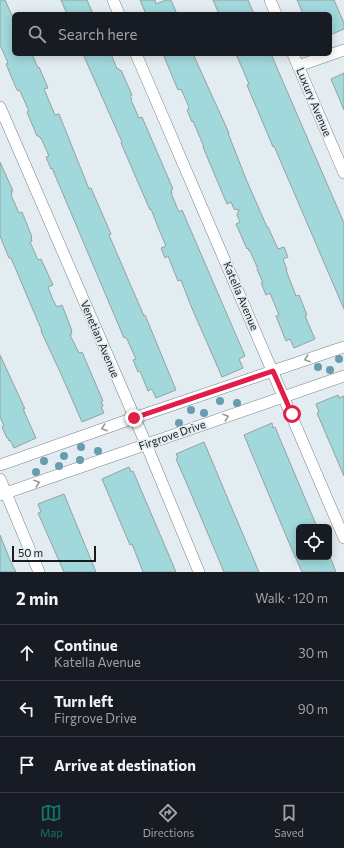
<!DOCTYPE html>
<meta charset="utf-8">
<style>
body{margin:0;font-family:Commissioner,sans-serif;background:#20242c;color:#f1f3f6}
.controls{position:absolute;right:12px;bottom:12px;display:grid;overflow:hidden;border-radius:6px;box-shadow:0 2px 10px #0003}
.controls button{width:36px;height:36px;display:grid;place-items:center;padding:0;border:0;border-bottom:1px solid #363941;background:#171b24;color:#f1f3f6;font:20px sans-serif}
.scale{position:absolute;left:12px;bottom:10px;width:84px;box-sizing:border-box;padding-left:4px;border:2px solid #191c1e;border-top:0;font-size:11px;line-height:14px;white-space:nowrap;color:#191c1e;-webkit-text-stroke:3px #e3ecf0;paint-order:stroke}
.stop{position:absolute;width:12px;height:12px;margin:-9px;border:3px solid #e11d48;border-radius:50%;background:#fff}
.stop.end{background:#e11d48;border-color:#fff;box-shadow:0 1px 4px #0008}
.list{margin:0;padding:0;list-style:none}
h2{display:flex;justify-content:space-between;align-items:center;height:52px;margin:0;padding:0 16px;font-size:17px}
h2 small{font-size:13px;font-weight:400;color:#9ea1a6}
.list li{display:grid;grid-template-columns:26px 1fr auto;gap:12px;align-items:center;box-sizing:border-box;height:56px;padding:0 16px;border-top:1px solid #363941}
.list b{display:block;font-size:15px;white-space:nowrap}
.list p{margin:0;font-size:13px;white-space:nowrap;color:#9ea1a6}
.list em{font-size:13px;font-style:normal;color:#9ea1a6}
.icon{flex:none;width:22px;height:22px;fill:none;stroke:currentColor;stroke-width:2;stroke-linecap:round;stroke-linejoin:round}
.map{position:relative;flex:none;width:344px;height:572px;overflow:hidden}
.search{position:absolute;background:#171b24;box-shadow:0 2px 10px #0003;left:12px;right:12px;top:12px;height:44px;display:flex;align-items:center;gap:10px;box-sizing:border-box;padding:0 14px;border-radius:6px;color:#9ea1a6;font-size:15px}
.sheet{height:220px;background:#171b24}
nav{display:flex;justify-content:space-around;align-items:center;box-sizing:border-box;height:56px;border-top:1px solid #363941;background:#171b24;font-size:11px;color:#9ea1a6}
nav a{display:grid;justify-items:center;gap:2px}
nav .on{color:#0f766e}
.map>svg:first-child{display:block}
.building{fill:#a0d8db;stroke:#97a1a2}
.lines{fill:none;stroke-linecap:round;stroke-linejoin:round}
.minor-casing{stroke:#798185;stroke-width:12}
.minor{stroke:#fff;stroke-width:11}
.tree{fill:#669db0}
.oneway{stroke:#98999a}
.route{stroke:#e11d48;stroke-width:5}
.labels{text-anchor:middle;stroke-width:3.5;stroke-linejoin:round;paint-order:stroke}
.street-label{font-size:11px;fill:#191c1e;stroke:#e3ecf0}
</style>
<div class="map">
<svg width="344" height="572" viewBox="0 0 344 572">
<rect width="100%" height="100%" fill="#e3ecf0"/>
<g class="building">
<polygon points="0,0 5,0 14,20 14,54 32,54 38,68 39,67 48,88 44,89 55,115 59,114 89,189 91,188 111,234 109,235 144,316 145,315 176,390 156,398 152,389 148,391 140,371 138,372 133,360 136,359 127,339 125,337 124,338 52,168 51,169 46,157 49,156 41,138 40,138 39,136 37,136 27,112 29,111 20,91 17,90 6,64 8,63 0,45"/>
<polygon points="61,0 87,0 93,14 67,14"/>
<polygon points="140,0 155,0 156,4 166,0 171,0 177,14 146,14"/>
<polygon points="213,0 248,0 254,14 219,14"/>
<polygon points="297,0 334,0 344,23 344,29 330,35 330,14 303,14"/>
<polygon points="83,54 111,54 117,69 118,68 120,71 121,70 132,95 130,96 132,99 131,100 139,118 142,117 173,189 171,190 172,193 171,193 179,212 182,210 245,356 239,359 243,368 222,377 191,306 181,280 178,281 168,256 165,258 161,248 166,246 158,227 151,209 150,210 121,143 122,142"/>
<polygon points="163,54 193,54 229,133 228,133 246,179 267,227 268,227 278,249 284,247 288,257 283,259 287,270 286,270 296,296 299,295 307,315 305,316 315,339 294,348 290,339 286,341 276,316 279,315 270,293 266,295 261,283 263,283 257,269 258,269 250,251 249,251 248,248 247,249 236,224 240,222 237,215 239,210 234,209 231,202 227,204 203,147 204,147 193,121 192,122 187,110 188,110 189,107 181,89 178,90"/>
<polygon points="236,54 271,54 344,223 344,309 274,146 273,147 247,85 249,84"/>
<polygon points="344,73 344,110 331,79"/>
<polygon points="0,162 13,191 11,191 12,194 11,195 19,213 22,212 32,237 31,238 32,241 30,242 38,260 41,259 53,285 48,287 53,300 57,307 62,305 72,331 71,331 72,334 70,335 79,353 82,352 103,401 101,402 103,406 101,407 104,413 82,422 61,374 41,331 42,331 11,258 9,258 0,236"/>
<polygon points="0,355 25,409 23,409 36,438 14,448 10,440 9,441 8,438 7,438 2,427 4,426 0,417"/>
<polygon points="338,395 339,398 344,396 344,476 317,413 319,412 316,404"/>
<polygon points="272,423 273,428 275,427 317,527 299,527 299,557 330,557 336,572 302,572 287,538 244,435"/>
<polygon points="204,442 233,511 259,572 224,572 187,484 176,459 178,458 176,454"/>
<polygon points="129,467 131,472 133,471 176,572 143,572 132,544 130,545 102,479"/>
<polygon points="64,494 96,572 64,572 38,513 41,512 38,504"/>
<polygon points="0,535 10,560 16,572 0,572"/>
</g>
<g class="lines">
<g class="minor-casing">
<g id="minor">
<polyline points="113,0 119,14"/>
<polyline points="270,0 276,14"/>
<polyline points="136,54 344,538"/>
<polyline points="293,54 344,173"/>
<polyline points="298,66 344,50"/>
<polyline points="0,107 146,444 199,572"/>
<polyline points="0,465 134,418 344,347"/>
<polyline points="0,479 39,572"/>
<polyline points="0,495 344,376"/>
</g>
</g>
<use href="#minor" class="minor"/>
</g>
<g class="tree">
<circle cx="339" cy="359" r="4"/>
<circle cx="318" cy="367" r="4"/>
<circle cx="330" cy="370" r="4"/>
<circle cx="220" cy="401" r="4"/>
<circle cx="237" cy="403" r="4"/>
<circle cx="191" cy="410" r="4"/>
<circle cx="204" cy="413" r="4"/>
<circle cx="179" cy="423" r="4"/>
<circle cx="81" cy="447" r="4"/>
<circle cx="98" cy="451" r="4"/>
<circle cx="64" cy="456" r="4"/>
<circle cx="80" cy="460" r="4"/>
<circle cx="44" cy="461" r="4"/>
<circle cx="59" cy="466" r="4"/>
<circle cx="36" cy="472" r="4"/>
</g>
<defs><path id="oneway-chevron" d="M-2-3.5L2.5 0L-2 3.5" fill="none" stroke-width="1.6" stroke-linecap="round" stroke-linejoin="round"/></defs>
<g class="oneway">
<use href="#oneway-chevron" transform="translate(307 359) rotate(161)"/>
<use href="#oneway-chevron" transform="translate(226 417) rotate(-19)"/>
<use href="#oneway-chevron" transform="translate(104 428) rotate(161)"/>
<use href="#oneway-chevron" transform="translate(37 483) rotate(-19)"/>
</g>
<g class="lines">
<polyline class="route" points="134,418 273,371 292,414"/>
</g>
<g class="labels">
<g class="street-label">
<text transform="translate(314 102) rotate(67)" y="4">Luxury Avenue</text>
<text transform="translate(241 296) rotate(67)" y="4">Katella Avenue</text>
<text transform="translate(100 339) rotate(67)" y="4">Venetian Avenue</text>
<text transform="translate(172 435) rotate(-19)" y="4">Firgrove Drive</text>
</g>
</g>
</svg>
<div class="controls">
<button><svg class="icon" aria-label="locate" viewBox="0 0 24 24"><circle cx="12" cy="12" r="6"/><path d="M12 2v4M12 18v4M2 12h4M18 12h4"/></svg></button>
</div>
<div class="scale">50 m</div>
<div class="stop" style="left:292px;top:414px"></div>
<div class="stop end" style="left:134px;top:418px"></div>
<div class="search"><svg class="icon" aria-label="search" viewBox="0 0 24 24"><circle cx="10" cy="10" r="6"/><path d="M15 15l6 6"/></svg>Search here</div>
</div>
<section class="sheet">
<h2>2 min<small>Walk · 120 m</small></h2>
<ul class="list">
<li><svg class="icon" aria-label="ahead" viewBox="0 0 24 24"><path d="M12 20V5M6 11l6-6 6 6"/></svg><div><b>Continue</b><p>Katella Avenue</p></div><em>30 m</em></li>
<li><svg class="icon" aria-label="left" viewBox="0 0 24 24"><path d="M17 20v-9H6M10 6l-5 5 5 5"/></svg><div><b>Turn left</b><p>Firgrove Drive</p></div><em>90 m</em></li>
<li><svg class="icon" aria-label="arrive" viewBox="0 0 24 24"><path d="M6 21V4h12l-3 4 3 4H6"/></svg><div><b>Arrive at destination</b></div></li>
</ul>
</section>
<nav>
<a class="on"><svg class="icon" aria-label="map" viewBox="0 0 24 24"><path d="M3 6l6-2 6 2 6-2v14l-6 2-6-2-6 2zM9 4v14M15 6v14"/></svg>Map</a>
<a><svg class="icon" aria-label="directions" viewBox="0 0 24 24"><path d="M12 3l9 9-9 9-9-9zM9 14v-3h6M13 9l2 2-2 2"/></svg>Directions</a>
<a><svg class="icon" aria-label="saved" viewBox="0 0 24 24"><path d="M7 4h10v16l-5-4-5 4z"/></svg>Saved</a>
</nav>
